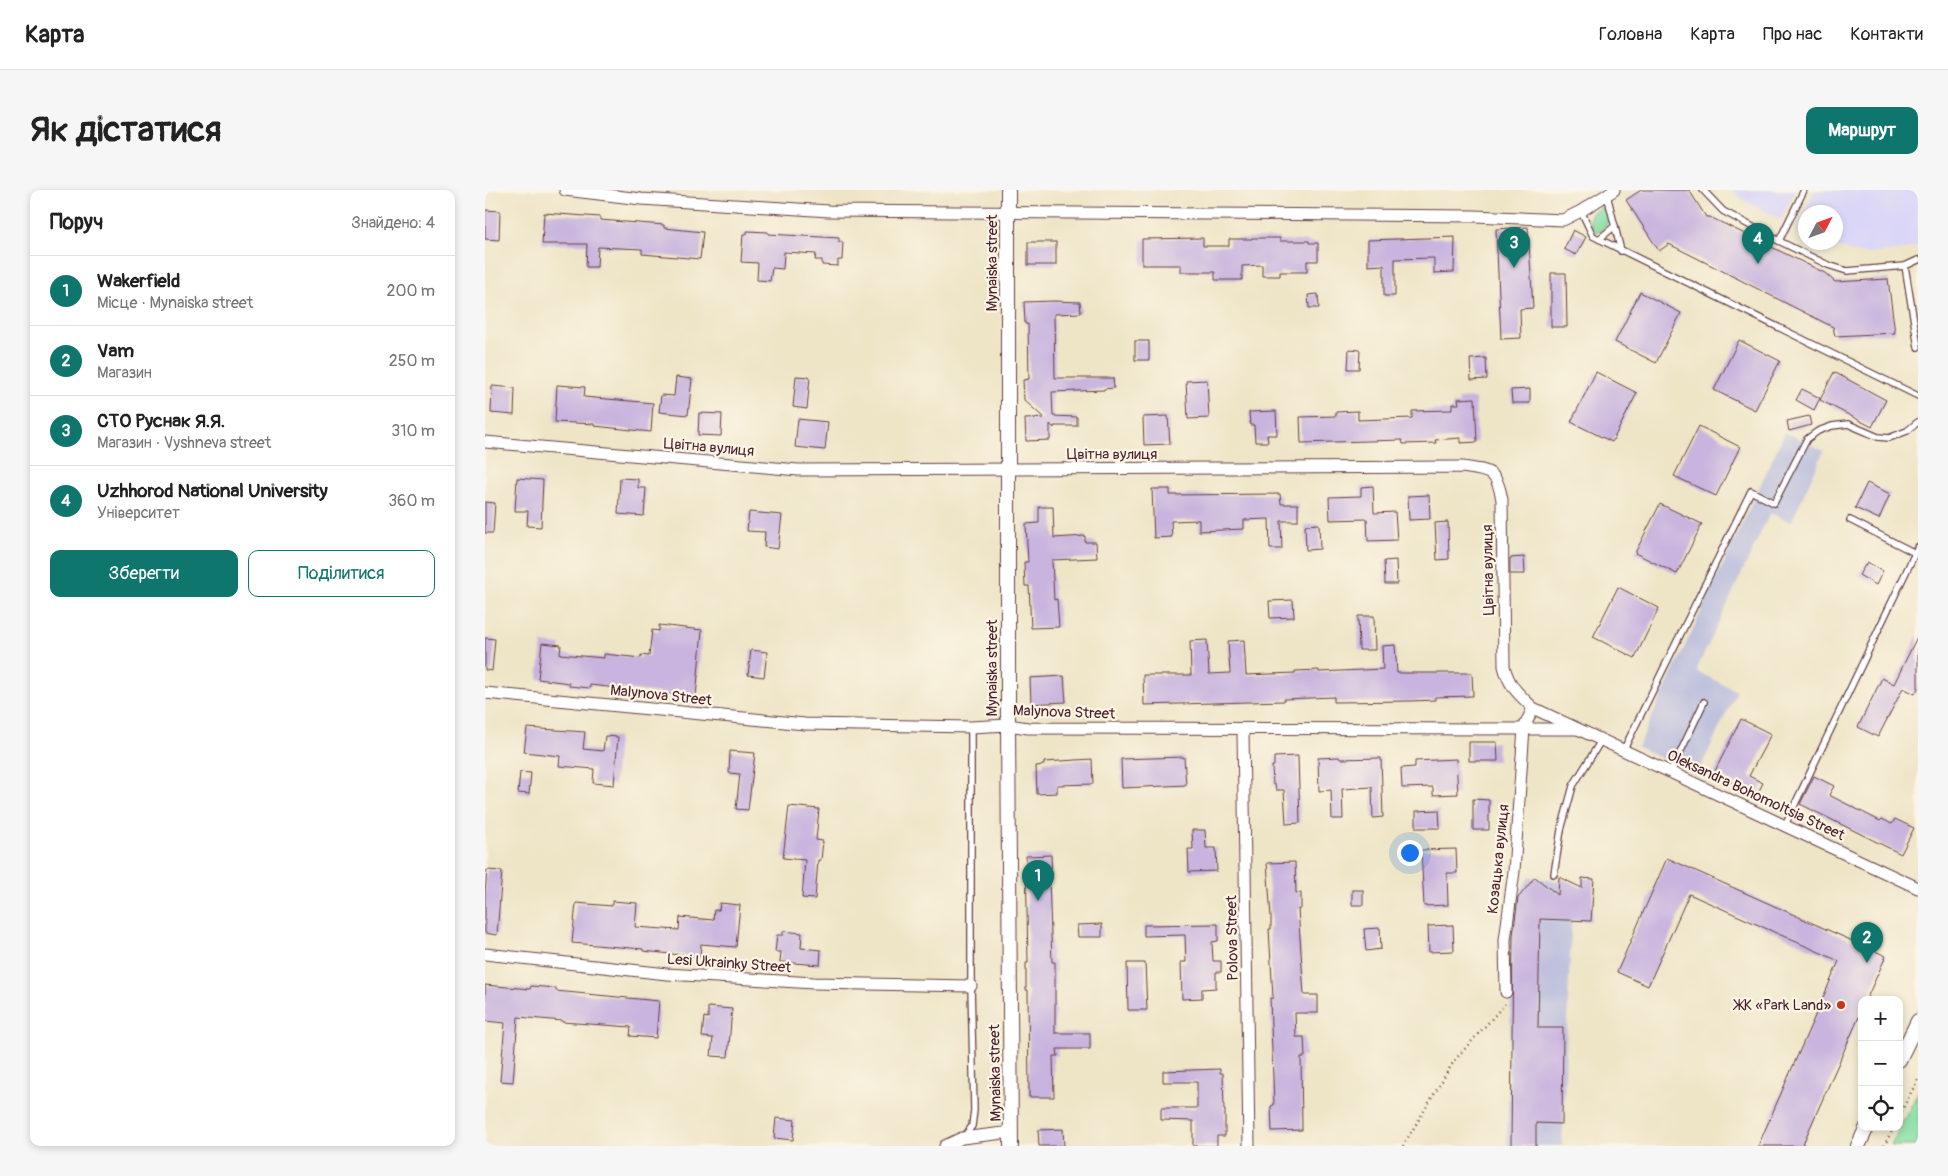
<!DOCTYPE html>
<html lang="uk">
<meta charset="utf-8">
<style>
body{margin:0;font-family:Pangolin,sans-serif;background:#f6f6f6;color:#222}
.controls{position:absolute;right:15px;bottom:15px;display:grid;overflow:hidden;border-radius:10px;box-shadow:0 2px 8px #0003}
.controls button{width:45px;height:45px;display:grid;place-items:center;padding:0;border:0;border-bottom:1px solid #e0e0e0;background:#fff;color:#222;font:25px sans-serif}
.compass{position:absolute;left:1313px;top:15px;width:45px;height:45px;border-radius:50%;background:#fff;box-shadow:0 2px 8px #0003;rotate:49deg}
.you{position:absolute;left:924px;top:662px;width:18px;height:18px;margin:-12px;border:4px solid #fff;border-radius:50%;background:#1a73e8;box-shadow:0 0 0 8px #1a73e833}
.badge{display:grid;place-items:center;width:32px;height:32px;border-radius:50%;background:#0f766e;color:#fff;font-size:16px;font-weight:700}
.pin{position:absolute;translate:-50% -41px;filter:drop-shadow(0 1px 2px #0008)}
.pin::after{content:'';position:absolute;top:26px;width:18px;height:15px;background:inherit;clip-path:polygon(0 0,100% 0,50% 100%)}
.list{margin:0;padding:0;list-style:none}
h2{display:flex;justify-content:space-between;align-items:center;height:65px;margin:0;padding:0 20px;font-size:21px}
h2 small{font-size:16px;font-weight:400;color:#767676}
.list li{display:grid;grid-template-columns:32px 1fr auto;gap:15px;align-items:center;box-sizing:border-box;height:70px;padding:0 20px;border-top:1px solid #e0e0e0}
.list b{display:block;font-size:19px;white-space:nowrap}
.list p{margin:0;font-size:16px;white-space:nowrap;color:#767676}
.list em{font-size:16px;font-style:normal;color:#767676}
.actions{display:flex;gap:10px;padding:15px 20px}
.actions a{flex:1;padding:11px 0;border:1px solid #0f766e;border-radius:10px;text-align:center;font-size:18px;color:#0f766e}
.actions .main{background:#0f766e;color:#fff}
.icon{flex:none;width:28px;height:28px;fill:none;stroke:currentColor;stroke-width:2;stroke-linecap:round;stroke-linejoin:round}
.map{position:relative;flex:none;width:1433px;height:956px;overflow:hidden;border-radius:10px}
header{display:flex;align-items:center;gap:30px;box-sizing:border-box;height:70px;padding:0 25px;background:#fff;border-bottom:1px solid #e0e0e0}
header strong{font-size:24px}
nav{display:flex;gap:28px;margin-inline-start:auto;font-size:18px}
.intro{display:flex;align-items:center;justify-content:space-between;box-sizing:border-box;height:120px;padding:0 30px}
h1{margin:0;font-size:35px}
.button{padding:12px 22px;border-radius:10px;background:#0f766e;color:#fff;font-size:18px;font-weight:700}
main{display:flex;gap:30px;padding:0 30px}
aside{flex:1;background:#fff;border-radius:10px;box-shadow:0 2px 8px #0003}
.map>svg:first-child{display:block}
.built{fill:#dad6f7}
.industrial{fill:#c0c2dd}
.green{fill:#83dea4;stroke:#667e68}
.building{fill:#c8b4de}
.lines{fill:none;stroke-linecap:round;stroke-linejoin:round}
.service-casing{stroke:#633d42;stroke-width:8}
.minor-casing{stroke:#633d42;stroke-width:13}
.tertiary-casing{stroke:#633d42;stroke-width:16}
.path{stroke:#633d42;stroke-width:2.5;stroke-dasharray:1 4;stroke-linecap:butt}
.service{stroke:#fff;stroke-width:5.5}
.minor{stroke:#fff;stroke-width:11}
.tertiary{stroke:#fff;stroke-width:14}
.poi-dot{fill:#c8321e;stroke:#fcf5e5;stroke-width:2}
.labels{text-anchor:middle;stroke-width:4.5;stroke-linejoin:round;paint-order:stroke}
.street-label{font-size:15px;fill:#4a1f2b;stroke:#fcf5e5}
.poi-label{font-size:15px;fill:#4a1f2b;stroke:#fcf5e5;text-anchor:end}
</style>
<header>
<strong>Карта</strong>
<nav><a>Головна</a><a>Карта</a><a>Про нас</a><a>Контакти</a></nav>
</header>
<div class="intro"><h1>Як дістатися</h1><a class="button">Маршрут</a></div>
<main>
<aside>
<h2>Поруч<small>Знайдено: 4</small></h2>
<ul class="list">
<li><span class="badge">1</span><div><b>Wakerfield</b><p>Місце · Mynaiska street</p></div><em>200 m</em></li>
<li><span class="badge">2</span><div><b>Vam</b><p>Магазин</p></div><em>250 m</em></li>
<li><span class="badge">3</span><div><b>СТО Руснак Я.Я.</b><p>Магазин · Vyshneva street</p></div><em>310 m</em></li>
<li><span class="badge">4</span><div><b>Uzhhorod National University</b><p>Університет</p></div><em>360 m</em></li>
</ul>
<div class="actions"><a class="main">Зберегти</a><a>Поділитися</a></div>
</aside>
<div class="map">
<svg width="1433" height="956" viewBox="0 0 1433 956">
<rect width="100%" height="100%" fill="#fcf5e5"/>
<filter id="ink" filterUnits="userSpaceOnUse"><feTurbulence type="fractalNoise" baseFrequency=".02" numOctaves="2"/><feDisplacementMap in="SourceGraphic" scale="10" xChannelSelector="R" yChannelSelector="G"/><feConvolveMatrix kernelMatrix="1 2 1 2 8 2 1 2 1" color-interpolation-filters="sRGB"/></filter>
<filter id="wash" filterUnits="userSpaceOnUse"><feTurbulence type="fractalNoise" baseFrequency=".0096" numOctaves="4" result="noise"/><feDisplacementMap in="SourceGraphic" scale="20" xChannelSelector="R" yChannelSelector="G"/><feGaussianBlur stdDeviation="1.12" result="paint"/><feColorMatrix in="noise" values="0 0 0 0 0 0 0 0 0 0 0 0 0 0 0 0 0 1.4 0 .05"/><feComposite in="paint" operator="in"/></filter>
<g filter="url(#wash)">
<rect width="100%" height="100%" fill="#eee5c7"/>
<g class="built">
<polygon points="1247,0 1310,0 1296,30 1257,9"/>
<polygon points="1330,0 1433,0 1433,56 1419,60 1386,64 1368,62 1349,56 1340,53 1350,52 1350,22 1320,22 1320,43 1311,38"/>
</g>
<g class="industrial">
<polygon points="1300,242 1339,261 1306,332 1285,323 1211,481 1252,501 1212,585 1153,557"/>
<polygon points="1044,687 1088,694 1077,956 1022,956 1028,714"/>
</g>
<g class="green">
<polygon points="1116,17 1124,26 1121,35 1116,41 1109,42 1104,29 1107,23"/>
<polygon points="1433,902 1433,956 1406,956"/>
</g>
<g id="blocks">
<g class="building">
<polygon points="1156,0 1204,0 1221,27 1225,27 1340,83 1350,92 1403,89 1410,143 1350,146 1348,137 1184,54 1174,61 1141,10"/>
<polygon points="0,20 15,21 14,50 0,49"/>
<polygon points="59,23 115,27 115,30 179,35 179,38 218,42 215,69 157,64 157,59 113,57 112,77 101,77 102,54 57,54"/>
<polygon points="1043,37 1048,118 1035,119 1036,148 1016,149 1011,39"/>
<polygon points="1088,40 1101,47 1091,65 1079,59"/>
<polygon points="262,41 283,42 283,44 354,48 354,52 358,52 357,70 353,70 353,76 337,75 337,70 330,70 331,64 299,62 298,79 287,78 285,91 272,90 273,73 256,72 258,44 262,44"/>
<polygon points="970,47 969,82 949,83 949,68 910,69 910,106 899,106 899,75 883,76 883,50"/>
<polygon points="718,48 718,56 744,56 744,49 767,49 767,48 795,48 795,51 824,51 824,53 833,53 833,71 822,71 822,82 795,82 795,86 777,86 777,75 757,76 757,90 730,90 730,82 696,82 696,75 657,75 657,49"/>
<rect x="543" y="52" width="28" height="23"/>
<polygon points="1066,83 1081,83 1082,137 1066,137"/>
<polygon points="1155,102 1196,123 1171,173 1130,152"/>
<polygon points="833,104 834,118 824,118 823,105"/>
<polygon points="569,111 595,112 596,123 569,124 570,188 628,188 629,198 619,199 619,200 567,202 568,226 592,227 592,236 569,236 569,238 565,234 565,250 541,251 540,229 559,228 539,210 538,190 544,189 543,134 540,134 539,112"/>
<polygon points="1254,150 1295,171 1270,220 1229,200"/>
<rect x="650" y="151" width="14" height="19"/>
<polygon points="864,159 875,160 874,179 863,179"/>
<polygon points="1001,168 1002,189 986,190 985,169"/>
<polygon points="1111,182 1152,203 1127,252 1086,232"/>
<polygon points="1349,182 1401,210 1387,237 1335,210"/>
<polygon points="311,186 325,187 322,219 308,217"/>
<polygon points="191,187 207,189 203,225 174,222 176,205 189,206"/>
<polygon points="722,190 724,228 703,229 701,191"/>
<polygon points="72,195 100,197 99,207 168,213 166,242 109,236 109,234 70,232"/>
<polygon points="7,196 30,198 29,225 6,223"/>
<polygon points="1045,199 1045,213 1027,213 1026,200"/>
<polygon points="1317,199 1335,208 1329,220 1311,210"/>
<polygon points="990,208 992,252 975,253 975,248 950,250 951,253 918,254 917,250 816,253 815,227 851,226 851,222 873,221 873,230 927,228 927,221 967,220 967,214 974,214 973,209"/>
<polygon points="791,221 792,245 782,245 783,252 770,252 769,235 765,235 764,222"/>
<polygon points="214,223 237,224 236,246 213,245"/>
<polygon points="683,226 685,254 659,255 658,227"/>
<polygon points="1324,226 1326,235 1304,241 1302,231"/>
<polygon points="313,229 343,232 340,260 310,257"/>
<polygon points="1214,236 1255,257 1231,306 1189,286"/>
<polygon points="32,288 58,290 56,337 42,336 43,321 30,321"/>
<polygon points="135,288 153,289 153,298 161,298 159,326 133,324"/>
<polygon points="1382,293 1405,304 1394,329 1370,318"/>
<polygon points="888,296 889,323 910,322 912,350 883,351 882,329 845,330 844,307 876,306 876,297"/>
<polygon points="667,299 685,299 685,305 795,304 796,314 813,314 813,331 796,331 797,359 785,359 784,329 759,330 759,339 714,341 714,330 686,331 687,347 669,348"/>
<polygon points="944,305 945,329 924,330 923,306"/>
<polygon points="0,312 10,313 8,343 0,343"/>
<polygon points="1175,314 1217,334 1192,384 1150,363"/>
<polygon points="554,317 568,317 569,348 600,346 600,352 611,352 612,368 567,370 569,410 572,409 574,437 546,438 544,396 540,396 539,372 543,372 541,334 554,333"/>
<polygon points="264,322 297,325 293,359 279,357 280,342 262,341"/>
<polygon points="963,332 964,369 952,370 950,333"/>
<polygon points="834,334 835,359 821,360 820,335"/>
<polygon points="1039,367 1040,384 1025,384 1025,368"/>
<polygon points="911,370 912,394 900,394 899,371"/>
<polygon points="1382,372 1398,381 1391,395 1374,385"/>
<polygon points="1133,397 1174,418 1150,468 1108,447"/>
<polygon points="808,410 809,427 785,428 784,411"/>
<polygon points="873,426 889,426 890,460 874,460"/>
<polygon points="174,435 217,440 211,507 105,495 105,498 84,496 84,493 53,489 57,453 76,455 75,464 119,468 119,464 156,468 156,465 164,466 167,440 174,441"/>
<polygon points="1433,445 1433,498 1430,504 1418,498 1393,547 1373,537 1397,488 1409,494"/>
<polygon points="0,448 10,449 7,481 0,480"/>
<polygon points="722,450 724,484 745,483 743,451 759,450 761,485 810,483 810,481 834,480 834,482 898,479 897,456 910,455 912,483 987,483 988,506 950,507 950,510 926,511 849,512 849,507 799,509 799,511 659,515 658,485 706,485 705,451"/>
<polygon points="266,460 282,462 279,487 263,485"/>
<polygon points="579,486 581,512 546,514 545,488"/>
<polygon points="1256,529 1286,544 1264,586 1278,593 1272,605 1229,583"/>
<polygon points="42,538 100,542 98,559 118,561 120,546 133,547 129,595 108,593 109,579 74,576 75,566 39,562"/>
<polygon points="984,552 1012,552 1013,571 984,571"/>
<polygon points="245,561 270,563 263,620 251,619 255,584 244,583"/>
<polygon points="813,566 815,633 801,634 799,600 791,600 790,595 788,595 787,576 789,576 789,567"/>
<polygon points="699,567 701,595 637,598 636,569"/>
<polygon points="854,567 855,569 896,568 898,627 888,628 887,597 857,599 858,629 847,629 846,600 834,601 833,568"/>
<polygon points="607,569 608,594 572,595 572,603 552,604 551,576 559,575 559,572"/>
<polygon points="971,569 973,604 948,605 948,597 917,598 916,578 930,577 930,571"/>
<polygon points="35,582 46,583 44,604 33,603"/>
<polygon points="1329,586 1349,596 1344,605 1395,631 1397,629 1407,634 1410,629 1429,638 1416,664 1315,614"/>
<polygon points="988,609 1004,610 1004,640 988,640"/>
<polygon points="304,616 334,619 331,650 338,651 336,670 333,670 330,709 317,708 320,670 298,668"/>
<polygon points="954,620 955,638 931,638 931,621"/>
<polygon points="707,640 720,640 721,658 731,658 732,681 704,682 703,659 708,659"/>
<polygon points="971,659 972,683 962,683 963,715 939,716 936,660"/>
<polygon points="566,665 567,688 564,688 567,772 570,772 570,843 605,843 605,859 572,859 573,866 568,866 569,907 544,907 543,800 541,800 541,773 543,773 541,666"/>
<polygon points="1182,668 1401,766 1381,810 1377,810 1377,820 1317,956 1273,956 1354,771 1204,704 1163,796 1132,782"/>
<polygon points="810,672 811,703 816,703 816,719 813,719 819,805 833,805 833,823 810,823 811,847 819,847 820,867 816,867 817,940 787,941 786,916 789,915 785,808 788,808 784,739 786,739 786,727 782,673"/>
<polygon points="2,680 17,681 12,745 0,743 0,703"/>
<polygon points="1050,687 1073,705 1074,687 1097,698 1097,688 1109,689 1106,731 1055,729 1053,838 1078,838 1077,934 1051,933 1051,956 1026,956 1028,745 1033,708"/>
<rect x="867" y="700" width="11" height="15"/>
<polygon points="127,711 152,713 150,737 194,740 195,727 228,730 229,720 234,720 235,713 255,715 251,757 216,754 215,767 158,761 158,759 87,753 91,713 127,716"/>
<polygon points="617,734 617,747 593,747 592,735"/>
<polygon points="733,734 733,751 727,752 728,771 736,771 736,782 731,782 731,798 717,799 717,808 697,809 696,772 701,772 700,745 659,746 659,735"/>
<polygon points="968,735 969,761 944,762 943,736"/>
<polygon points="895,738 896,759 881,761 879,739"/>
<polygon points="298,741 317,743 316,758 336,760 335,775 295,772 296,762 290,762 292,745 298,745"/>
<polygon points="642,773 660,773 662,820 643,820"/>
<polygon points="0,795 45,799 46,796 71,798 71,801 174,811 171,848 145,846 146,837 77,832 78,831 33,827 28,892 15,891 20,833 0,831"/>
<polygon points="223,817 247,819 243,867 226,866 228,848 217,847 219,827 223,828"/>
<polygon points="735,879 735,883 738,883 739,920 740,920 740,946 732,946 732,956 708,956 708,931 676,930 676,918 712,918 712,892 678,892 678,881"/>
<polygon points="291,928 310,930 308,950 289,948"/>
<polygon points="578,939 579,956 554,956 553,940"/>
</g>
</g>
</g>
<g filter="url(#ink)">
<use href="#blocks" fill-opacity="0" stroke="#633d42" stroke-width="1"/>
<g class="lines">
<g class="service-casing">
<g id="service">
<polyline points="1218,0 1238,21 1294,51 1343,75 1362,81 1420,76 1433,70"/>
<polyline points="1122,5 1136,61"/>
<polyline points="1096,21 1108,46 1433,206"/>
<polyline points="1114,49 1130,36"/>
<polyline points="1294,51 1319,0"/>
<polyline points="1420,76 1433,157"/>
<polyline points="1365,330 1430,363"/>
<polyline points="1139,559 1266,301 1289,313 1322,249 1333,241 1347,236 1363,234 1393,247 1404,248 1422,241 1433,232"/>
<polyline points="1186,582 1219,512"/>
<polyline points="1300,635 1433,357"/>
<polyline points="1069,684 1076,640 1088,596 1117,549"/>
<polyline points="479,947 487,936 489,920 486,796 486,537"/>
</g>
</g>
<g class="minor-casing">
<g id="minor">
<polyline points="80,0 156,9 344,21 989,26 1078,30 1096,21 1129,0"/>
<path d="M0,252l313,28 664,-3c28,4 35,3 40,33l2,166c5,21 15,28 29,42l385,180"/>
<polyline points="0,503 320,534 486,537 523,535 543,538 1091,539"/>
<polyline points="758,540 764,956"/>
<polyline points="0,764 182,784 329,793 486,796"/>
<polyline points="1021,802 1020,750 1029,681 1039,538 1048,518"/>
<polyline points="460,956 477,948 527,942"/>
</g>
</g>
<g class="tertiary-casing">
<g id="tertiary">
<polyline points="523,0 523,535 526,956"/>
<polyline points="1414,870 1433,831"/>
<polyline points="1373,956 1382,937"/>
</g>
</g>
<g class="path">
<polyline points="1414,926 1433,889"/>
<polyline points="918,956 969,871 1020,814"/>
<polyline points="1399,956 1409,937"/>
</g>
<use href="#service" class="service"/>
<use href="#minor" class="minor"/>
<use href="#tertiary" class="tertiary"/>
</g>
</g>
<circle class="poi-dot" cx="1356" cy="815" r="5"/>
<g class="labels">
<g class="street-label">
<text transform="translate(507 73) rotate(-90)" y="5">Mynaiska street</text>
<text transform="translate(224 257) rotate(5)" y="5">Цвітна вулиця</text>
<text x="627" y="269">Цвітна вулиця</text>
<text transform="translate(1003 380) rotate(-91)" y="5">Цвітна вулиця</text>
<text transform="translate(507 478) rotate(-90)" y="5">Mynaiska street</text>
<text transform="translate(176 505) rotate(6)" y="5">Malynova Street</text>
<text transform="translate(579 522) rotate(2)" y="5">Malynova Street</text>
<text transform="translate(1271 605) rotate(25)" y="5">Oleksandra Bohomoltsia Street</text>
<text transform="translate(1013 669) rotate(-84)" y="5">Козацька вулиця</text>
<text transform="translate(747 748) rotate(-91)" y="5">Polova Street</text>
<text transform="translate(244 773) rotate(4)" y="5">Lesi Ukrainky Street</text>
<text transform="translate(510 883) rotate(-91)" y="5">Mynaiska street</text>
</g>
<g class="poi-label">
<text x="1346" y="820">ЖК «Park Land»</text>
</g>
</g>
</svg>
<div class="controls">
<button>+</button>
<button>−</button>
<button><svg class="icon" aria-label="locate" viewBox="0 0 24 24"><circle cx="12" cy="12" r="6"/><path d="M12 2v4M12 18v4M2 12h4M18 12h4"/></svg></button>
</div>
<svg class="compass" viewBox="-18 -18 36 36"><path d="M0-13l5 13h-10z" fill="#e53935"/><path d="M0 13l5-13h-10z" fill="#767676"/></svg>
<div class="you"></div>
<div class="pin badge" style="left:553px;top:711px">1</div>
<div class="pin badge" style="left:1382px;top:773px">2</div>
<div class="pin badge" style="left:1029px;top:78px">3</div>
<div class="pin badge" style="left:1273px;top:74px">4</div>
</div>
</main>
